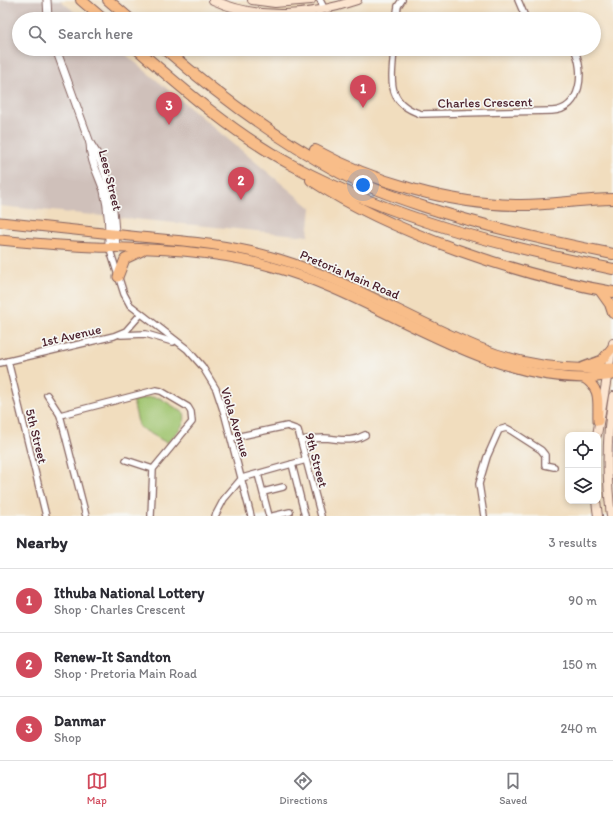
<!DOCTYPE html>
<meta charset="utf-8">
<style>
body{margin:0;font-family:Itim,sans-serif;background:#f2f2f3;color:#2b2b33}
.controls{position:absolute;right:12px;bottom:12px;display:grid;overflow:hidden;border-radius:8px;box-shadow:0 2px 6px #0003}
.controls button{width:36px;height:36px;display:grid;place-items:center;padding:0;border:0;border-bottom:1px solid #e1e1e2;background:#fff;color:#2b2b33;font:20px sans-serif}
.you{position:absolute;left:363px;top:185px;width:14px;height:14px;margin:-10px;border:3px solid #fff;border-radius:50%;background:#1a73e8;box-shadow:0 0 0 6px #1a73e833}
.badge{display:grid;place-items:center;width:26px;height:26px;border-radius:50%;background:#d1495b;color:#fff;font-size:13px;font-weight:700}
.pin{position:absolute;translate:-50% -33px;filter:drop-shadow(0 1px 2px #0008)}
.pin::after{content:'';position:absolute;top:21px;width:14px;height:12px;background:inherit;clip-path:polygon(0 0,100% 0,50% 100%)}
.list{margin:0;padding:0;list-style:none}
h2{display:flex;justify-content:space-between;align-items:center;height:52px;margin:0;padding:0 16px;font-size:17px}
h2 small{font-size:13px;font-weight:400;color:#7c7c81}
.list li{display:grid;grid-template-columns:26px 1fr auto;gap:12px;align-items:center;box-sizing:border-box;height:64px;padding:0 16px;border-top:1px solid #e1e1e2}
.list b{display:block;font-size:15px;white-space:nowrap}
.list p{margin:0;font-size:13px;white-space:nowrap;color:#7c7c81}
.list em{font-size:13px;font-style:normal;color:#7c7c81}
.icon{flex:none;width:22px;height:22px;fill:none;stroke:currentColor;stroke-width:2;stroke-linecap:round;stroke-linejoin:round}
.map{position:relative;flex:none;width:613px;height:516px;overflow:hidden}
.search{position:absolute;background:#fff;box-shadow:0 2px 6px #0003;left:12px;right:12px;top:12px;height:44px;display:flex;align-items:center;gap:10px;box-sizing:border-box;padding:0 14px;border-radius:22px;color:#7c7c81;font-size:15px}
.sheet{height:244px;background:#fff}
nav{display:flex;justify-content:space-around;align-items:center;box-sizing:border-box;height:56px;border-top:1px solid #e1e1e2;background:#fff;font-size:11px;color:#7c7c81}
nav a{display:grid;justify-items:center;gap:2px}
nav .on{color:#d1495b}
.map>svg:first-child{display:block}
.industrial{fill:#cfc0ba}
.green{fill:#a0c570;stroke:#75724e}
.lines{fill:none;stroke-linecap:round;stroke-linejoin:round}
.minor-casing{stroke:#84625e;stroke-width:8}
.tertiary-casing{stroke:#84625e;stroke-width:9}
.secondary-casing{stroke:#84625e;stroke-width:10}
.primary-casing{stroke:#84625e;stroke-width:11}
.motorway-casing{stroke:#84625e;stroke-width:12}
.minor{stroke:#fff;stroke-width:5.5}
.tertiary{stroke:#fff;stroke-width:7}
.secondary{stroke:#fce5d0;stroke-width:8}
.primary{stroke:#f8bd89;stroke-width:9}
.motorway{stroke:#f8bd89;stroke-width:10}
.labels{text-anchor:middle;stroke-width:3.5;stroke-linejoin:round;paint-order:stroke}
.street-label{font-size:13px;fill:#4a1f2b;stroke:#f6f6f2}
</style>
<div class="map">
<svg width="613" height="516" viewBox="0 0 613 516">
<rect width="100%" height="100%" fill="#f6f6f2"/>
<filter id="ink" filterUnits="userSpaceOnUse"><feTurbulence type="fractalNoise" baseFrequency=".025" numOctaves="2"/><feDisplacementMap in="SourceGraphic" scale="8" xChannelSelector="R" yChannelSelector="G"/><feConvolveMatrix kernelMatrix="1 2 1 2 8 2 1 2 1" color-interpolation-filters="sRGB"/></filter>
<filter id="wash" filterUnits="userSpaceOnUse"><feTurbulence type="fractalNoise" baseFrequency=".012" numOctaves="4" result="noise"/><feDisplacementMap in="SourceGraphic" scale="16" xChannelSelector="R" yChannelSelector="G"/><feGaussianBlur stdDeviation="0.9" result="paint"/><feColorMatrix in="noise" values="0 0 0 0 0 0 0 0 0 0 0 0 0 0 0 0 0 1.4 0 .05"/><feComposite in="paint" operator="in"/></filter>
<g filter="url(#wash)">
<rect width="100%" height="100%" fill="#f1ddbe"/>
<polygon class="industrial" points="0,0 60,0 83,19 19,19 19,49 119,49 311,208 308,236 0,206"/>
<path class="green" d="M150,397l10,1 24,15c4,12 -11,22 -17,30l-28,-16 -6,-26z"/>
</g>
<g filter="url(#ink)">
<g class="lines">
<g class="minor-casing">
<g id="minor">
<polyline points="320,0 325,10"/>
<polyline points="518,0 526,19"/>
<polyline points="396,19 398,6 402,0"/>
<path d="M394,49c-2,30 -9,54 27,65l131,-3c30,-1 33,-41 22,-62"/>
<polyline points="109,247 124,294 130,305 187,349 202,366 216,389 225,416 251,516"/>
<polyline points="121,335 146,334 173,342"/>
<polyline points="8,361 46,516"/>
<polyline points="0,363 114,336 126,331 140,315"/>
<polyline points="47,395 60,415 86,516"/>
<polyline points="60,415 156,390 161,391 188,407 191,412 192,422 153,469 151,516"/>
<polyline points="231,438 287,426 298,430 321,516"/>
<path d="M301,440c8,-1 16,-2 23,-2 16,1 27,5 41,-3"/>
<polyline points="126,460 153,469"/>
<polyline points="292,464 305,516"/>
<polyline points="258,474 269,516"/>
<polyline points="263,492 283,487"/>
<polyline points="215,516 224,499 242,478 306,460"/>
<polyline points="273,516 290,512"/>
<polyline points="484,516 479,484 487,457 499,430 506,428 510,430 541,450 545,455 545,465 554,467"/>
</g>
</g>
<g class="tertiary-casing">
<g id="tertiary">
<polyline points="47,0 48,19"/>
<path d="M56,49l34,94c22,30 24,69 26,105"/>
<path d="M90,143c0,18 9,32 14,48 5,19 5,37 5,56"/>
</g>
</g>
<g class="secondary-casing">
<g id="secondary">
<path d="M213,0c46,21 98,16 144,0"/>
<polyline points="252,0 275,3 311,0"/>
<polyline points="597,435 613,343"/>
<polyline points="596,501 598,516"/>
<path d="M611,516c-5,-40 -5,-79 2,-120"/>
</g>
</g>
<g class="primary-casing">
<g id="primary">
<path d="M0,222c47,5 94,10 140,15 47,4 94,8 139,22 70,21 132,61 199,88 43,18 89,24 135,21"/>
<path d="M0,240c32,3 64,6 96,7 59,2 119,3 177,20 106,29 198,110 311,111 10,0 19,-2 29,-3"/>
<polyline points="118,277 125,259 142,251"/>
<polyline points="583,367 602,360 612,348"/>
<path d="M584,378c18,12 13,23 14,43"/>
</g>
</g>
<g class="motorway-casing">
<g id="motorway">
<polyline points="81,0 103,19"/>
<polyline points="108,0 130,19"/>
<path d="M137,49c48,42 99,86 155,116 101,54 209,81 321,104"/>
<path d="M165,49c54,47 112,90 175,124 26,14 55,24 82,33 63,21 126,35 191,48"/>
<path d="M315,150c58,32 135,54 201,55 33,1 65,-6 97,-6"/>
<path d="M311,180c81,53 206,95 302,112"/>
<polyline points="600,290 610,304 613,313"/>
</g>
</g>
<use href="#minor" class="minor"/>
<use href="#tertiary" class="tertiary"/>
<use href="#secondary" class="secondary"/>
<use href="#primary" class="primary"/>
<use href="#motorway" class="motorway"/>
</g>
</g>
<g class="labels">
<g class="street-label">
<text transform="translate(485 102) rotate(-1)" y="5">Charles Crescent</text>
<text transform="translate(111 180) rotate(76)" y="5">Lees Street</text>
<text transform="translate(350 274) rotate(23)" y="5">Pretoria Main Road</text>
<text transform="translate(71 335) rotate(-13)" y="5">1st Avenue</text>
<text transform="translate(236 422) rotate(73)" y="5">Viola Avenue</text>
<text transform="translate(37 436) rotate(76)" y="5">5th Street</text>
<text transform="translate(317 460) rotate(75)" y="5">9th Street</text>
</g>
</g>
</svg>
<div class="controls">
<button><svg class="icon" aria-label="locate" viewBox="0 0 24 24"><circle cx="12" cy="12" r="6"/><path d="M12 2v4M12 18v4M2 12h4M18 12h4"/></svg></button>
<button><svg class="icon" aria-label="layers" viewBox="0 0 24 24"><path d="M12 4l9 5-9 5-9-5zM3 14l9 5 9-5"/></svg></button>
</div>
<div class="you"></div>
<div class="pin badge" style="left:363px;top:108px">1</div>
<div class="pin badge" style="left:241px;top:200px">2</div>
<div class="pin badge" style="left:169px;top:125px">3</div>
<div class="search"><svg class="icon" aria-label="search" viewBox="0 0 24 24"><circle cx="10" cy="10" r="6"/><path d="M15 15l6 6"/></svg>Search here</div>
</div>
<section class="sheet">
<h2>Nearby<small>3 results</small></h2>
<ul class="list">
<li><span class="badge">1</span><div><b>Ithuba National Lottery</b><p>Shop · Charles Crescent</p></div><em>90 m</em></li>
<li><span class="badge">2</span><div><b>Renew-It Sandton</b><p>Shop · Pretoria Main Road</p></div><em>150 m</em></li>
<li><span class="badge">3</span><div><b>Danmar</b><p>Shop</p></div><em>240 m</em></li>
</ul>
</section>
<nav>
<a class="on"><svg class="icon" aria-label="map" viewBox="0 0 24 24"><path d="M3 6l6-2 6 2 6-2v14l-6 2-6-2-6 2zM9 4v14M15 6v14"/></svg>Map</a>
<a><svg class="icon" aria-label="directions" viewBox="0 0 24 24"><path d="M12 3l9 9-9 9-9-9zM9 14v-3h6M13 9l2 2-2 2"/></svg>Directions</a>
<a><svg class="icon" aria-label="saved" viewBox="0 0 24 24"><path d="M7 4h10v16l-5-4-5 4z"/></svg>Saved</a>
</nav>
